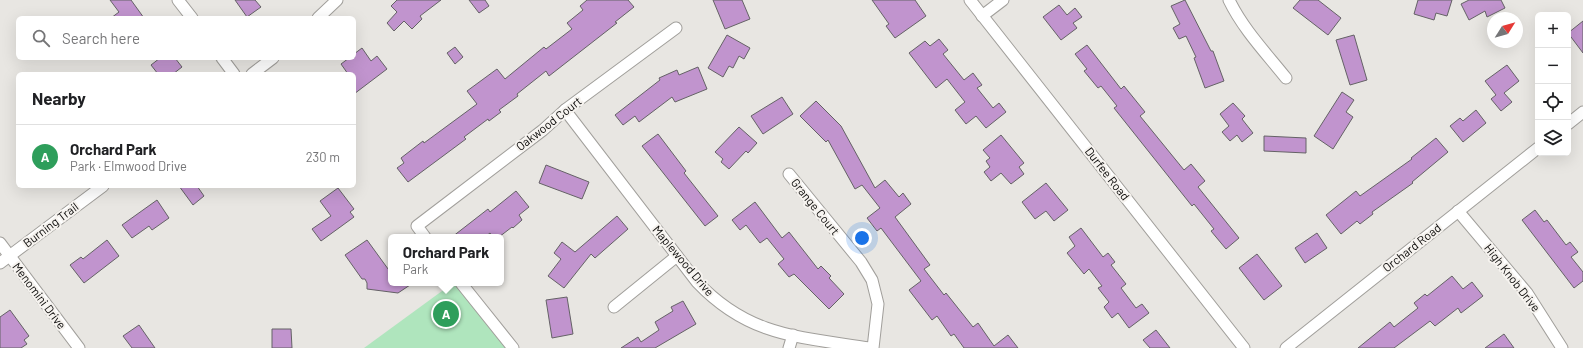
<!DOCTYPE html>
<meta charset="utf-8">
<style>
body{margin:0;font-family:Barlow,sans-serif;background:#f2f2f2;color:#202124}
.controls{position:absolute;right:12px;top:12px;display:grid;overflow:hidden;border-radius:6px;box-shadow:0 4px 16px #0002}
.controls button{width:36px;height:36px;display:grid;place-items:center;padding:0;border:0;border-bottom:1px solid #e0e0e0;background:#fff;color:#202124;font:20px sans-serif}
.compass{position:absolute;left:1487px;top:12px;width:36px;height:36px;border-radius:50%;background:#fff;box-shadow:0 4px 16px #0002;rotate:53deg}
.you{position:absolute;left:862px;top:238px;width:14px;height:14px;margin:-10px;border:3px solid #fff;border-radius:50%;background:#1a73e8;box-shadow:0 0 0 6px #1a73e833}
.badge{display:grid;place-items:center;width:26px;height:26px;border-radius:50%;background:#d93025;color:#fff;font-size:13px;font-weight:700}
.pin{position:absolute;translate:-50% -50%;border:2px solid #fff;box-shadow:0 1px 4px #0006}
.popup{position:absolute;left:388px;top:234px;width:116px;height:52px;box-sizing:border-box;display:grid;place-content:center;border-radius:6px;background:#fff;filter:drop-shadow(0 1px 3px #0005);font-size:13px;white-space:nowrap;color:#757577}
.popup b{font-size:15px;color:#202124}
.popup::after{content:'';position:absolute;left:50%;top:100%;margin-left:-8px;border:8px solid transparent;border-top-color:#fff}
.list{margin:0;padding:0;list-style:none}
h2{display:flex;justify-content:space-between;align-items:center;height:52px;margin:0;padding:0 16px;font-size:17px}
h2 small{font-size:13px;font-weight:400;color:#757577}
.list li{display:grid;grid-template-columns:26px 1fr auto;gap:12px;align-items:center;box-sizing:border-box;height:64px;padding:0 16px;border-top:1px solid #e0e0e0}
.list b{display:block;font-size:15px;white-space:nowrap}
.list p{margin:0;font-size:13px;white-space:nowrap;color:#757577}
.list em{font-size:13px;font-style:normal;color:#757577}
.icon{flex:none;width:22px;height:22px;fill:none;stroke:currentColor;stroke-width:2;stroke-linecap:round;stroke-linejoin:round}
.map{position:relative;flex:none;width:1583px;height:348px;overflow:hidden}
.search{position:absolute;background:#fff;box-shadow:0 4px 16px #0002;left:16px;top:16px;width:340px;height:44px;display:flex;align-items:center;gap:10px;box-sizing:border-box;padding:0 14px;border-radius:6px;color:#757577;font-size:15px}
.panel{position:absolute;background:#fff;box-shadow:0 4px 16px #0002;left:16px;top:72px;width:340px;height:116px;border-radius:6px}
.map>svg:first-child{display:block}
.green{fill:#afe5bd}
.building{fill:#c194ce;stroke:#656266}
.lines{fill:none;stroke-linecap:round;stroke-linejoin:round}
.minor-casing{stroke:#a19f9b;stroke-width:13}
.minor{stroke:#fff;stroke-width:11}
.labels{text-anchor:middle;stroke-width:4;stroke-linejoin:round;paint-order:stroke}
.street-label{font-size:12px;fill:#0c0b0a;stroke:#f6f3ef}
</style>
<div class="map">
<svg width="1583" height="348" viewBox="0 0 1583 348">
<rect width="100%" height="100%" fill="#e8e6e2"/>
<polygon class="green" points="453,283 457,283 507,348 364,348"/>
<g class="building">
<polygon points="110,0 131,0 144,18 111,18 119,12"/>
<polygon points="235,0 255,0 261,7 247,17"/>
<polygon points="397,0 441,0 420,16 422,19 412,29 404,21 394,31 387,23 397,12 391,6"/>
<polygon points="469,0 485,0 489,6 479,13"/>
<polygon points="587,0 628,0 634,7 615,22 617,23 549,76 546,71 517,94 518,96 499,110 501,112 489,121 488,119 464,137 466,139 408,182 397,168 404,163 401,158 423,141 424,143 477,104 467,91 497,69 505,79 544,47 546,49 572,29 567,23 583,10 580,6"/>
<polygon points="713,0 742,0 750,19 725,29"/>
<polygon points="872,0 915,0 926,16 895,38 886,26 889,24"/>
<polygon points="1185,0 1211,51 1213,51 1224,81 1205,88 1194,58 1196,57 1186,36 1179,39 1173,28 1180,24 1171,6"/>
<polygon points="1300,0 1318,0 1341,18 1328,35 1293,8"/>
<polygon points="1418,0 1452,0 1447,16 1436,13 1434,20 1414,14"/>
<polygon points="1469,0 1501,0 1505,8 1487,17 1485,11 1469,20 1461,4"/>
<polygon points="1059,5 1067,15 1075,8 1082,17 1073,23 1077,28 1061,40 1043,17"/>
<polygon points="1583,21 1583,53 1568,33"/>
<polygon points="727,35 750,48 744,59 739,56 733,68 729,66 723,77 708,68"/>
<polygon points="1354,35 1367,80 1350,85 1336,40"/>
<polygon points="939,39 948,50 943,54 964,80 973,73 982,85 977,88 993,108 999,103 1006,112 986,128 976,116 966,124 955,110 965,102 947,79 936,88 909,53 925,41 930,46"/>
<polygon points="1087,45 1121,89 1124,86 1145,112 1140,116 1184,170 1191,164 1205,181 1198,187 1239,238 1226,249 1211,231 1214,229 1194,204 1192,206 1114,108 1117,106 1101,86 1098,88 1084,71 1087,69 1075,54"/>
<polygon points="455,47 463,57 455,64 447,53"/>
<polygon points="362,48 371,61 377,56 387,69 354,94 354,74 348,74 341,64 349,58 354,58 354,54"/>
<polygon points="160,58 175,58 182,67 173,74 158,74 151,65"/>
<polygon points="1507,65 1519,81 1504,93 1512,102 1501,111 1491,99 1496,95 1485,81"/>
<polygon points="698,67 707,89 675,102 672,97 639,122 635,116 623,125 615,115 660,80 659,78 677,70 679,75"/>
<polygon points="1342,92 1354,100 1346,112 1353,117 1333,149 1314,136"/>
<polygon points="782,97 793,114 763,134 751,116"/>
<polygon points="816,101 841,126 875,188 885,180 899,197 903,193 911,204 895,217 930,265 924,269 944,295 946,293 973,327 978,323 994,346 1008,335 1018,348 964,348 954,334 951,336 937,316 932,320 909,290 921,281 881,228 877,231 867,218 880,208 862,185 855,189 828,140 826,142 800,116"/>
<polygon points="1233,103 1245,116 1242,119 1253,133 1242,142 1237,135 1230,141 1222,132 1229,126 1220,114"/>
<polygon points="1476,110 1486,123 1463,142 1450,126 1460,118 1463,121"/>
<polygon points="739,127 757,143 748,153 746,151 729,169 721,162 723,159 715,152"/>
<polygon points="658,134 686,171 684,173 718,216 705,226 642,146"/>
<polygon points="1001,135 1024,163 1019,167 1024,174 1011,184 1001,173 991,181 984,172 990,167 986,161 990,158 983,150"/>
<polygon points="1264,136 1306,138 1306,153 1264,151"/>
<polygon points="1436,138 1448,152 1412,182 1413,183 1372,212 1373,214 1360,224 1357,221 1341,234 1326,215 1356,191 1360,196 1412,159 1411,158"/>
<polygon points="546,165 589,182 582,199 539,183"/>
<polygon points="1046,183 1068,210 1054,221 1046,211 1035,219 1022,202"/>
<polygon points="179,186 197,186 204,196 193,205"/>
<polygon points="338,188 354,209 350,212 354,217 321,241 312,229 331,216 320,201"/>
<polygon points="516,191 529,207 519,215 522,220 513,228 512,227 499,237 493,237 490,233 485,237 452,237 488,209 490,212"/>
<polygon points="157,200 169,218 152,230 149,226 132,238 122,225"/>
<polygon points="755,202 782,238 789,232 818,269 821,266 831,276 829,278 844,294 829,309 794,274 789,277 778,264 784,259 767,238 760,243 746,225 740,230 732,220"/>
<polygon points="1535,210 1544,222 1547,220 1566,245 1570,242 1578,252 1571,257 1583,272 1583,281 1574,288 1522,220"/>
<polygon points="617,216 628,229 595,258 591,254 564,288 548,276 561,259 554,253 562,242 575,252"/>
<polygon points="1081,228 1103,257 1108,253 1115,262 1111,265 1126,284 1121,288 1136,308 1142,304 1149,313 1129,328 1118,313 1112,318 1104,307 1109,302 1098,288 1102,286 1089,269 1084,274 1067,253 1075,246 1069,237"/>
<polygon points="1317,233 1327,248 1305,263 1295,248"/>
<polygon points="107,240 119,256 84,283 70,265 81,257 83,259"/>
<polygon points="367,240 391,273 391,283 413,283 398,293 367,289 367,283 365,279 362,279 345,255"/>
<polygon points="1257,254 1282,286 1264,300 1239,268"/>
<polygon points="1452,276 1463,289 1472,282 1483,296 1461,313 1458,308 1435,326 1430,321 1394,348 1358,348 1390,322 1394,327 1418,308 1414,303 1425,294 1427,296"/>
<polygon points="567,297 573,334 552,338 546,300"/>
<polygon points="683,301 696,324 655,348 621,348 638,337 641,342 659,330 655,322 673,311 671,307"/>
<polygon points="10,310 29,336 24,340 27,344 21,348 0,348 0,317"/>
<polygon points="139,325 155,348 132,348 123,336"/>
<polygon points="272,329 291,329 292,348 272,348"/>
<polygon points="1156,330 1170,348 1150,348 1143,340"/>
<polygon points="1504,334 1514,348 1485,348"/>
</g>
<g class="lines">
<g class="minor-casing">
<g id="minor">
<polyline points="178,0 192,18"/>
<polyline points="970,0 1244,348"/>
<path d="M1229,0c14,29 37,53 57,78"/>
<polyline points="982,16 1003,0"/>
<polyline points="318,18 337,0"/>
<polyline points="222,58 234,74"/>
<polyline points="252,74 273,58"/>
<path d="M565,110l132,172c52,55 103,55 173,66"/>
<polyline points="1568,124 1583,112"/>
<polyline points="789,174 861,262 872,280 878,304 873,348"/>
<polyline points="1458,211 1527,293 1562,348"/>
<polyline points="425,237 417,226 543,130 565,110 676,28"/>
<polyline points="0,243 79,348"/>
<polyline points="0,263 103,186"/>
<polyline points="461,283 513,348"/>
<polyline points="614,307 677,256"/>
<polyline points="789,348 793,335"/>
<polyline points="1286,348 1538,148"/>
</g>
</g>
<use href="#minor" class="minor"/>
</g>
<g class="labels">
<g class="street-label">
<text transform="translate(549 124) rotate(-38)" y="4">Oakwood Court</text>
<text transform="translate(1107 174) rotate(52)" y="4">Durfee Road</text>
<text transform="translate(815 207) rotate(51)" y="4">Grange Court</text>
<text transform="translate(51 225) rotate(-37)" y="4">Burning Trail</text>
<text transform="translate(1412 248) rotate(-38)" y="4">Orchard Road</text>
<text transform="translate(683 261) rotate(50)" y="4">Maplewood Drive</text>
<text transform="translate(1512 278) rotate(52)" y="4">High Knob Drive</text>
<text transform="translate(39 296) rotate(53)" y="4">Menomini Drive</text>
</g>
</g>
</svg>
<div class="controls">
<button>+</button>
<button>−</button>
<button><svg class="icon" aria-label="locate" viewBox="0 0 24 24"><circle cx="12" cy="12" r="6"/><path d="M12 2v4M12 18v4M2 12h4M18 12h4"/></svg></button>
<button><svg class="icon" aria-label="layers" viewBox="0 0 24 24"><path d="M12 4l9 5-9 5-9-5zM3 14l9 5 9-5"/></svg></button>
</div>
<svg class="compass" viewBox="-18 -18 36 36"><path d="M0-13l5 13h-10z" fill="#e53935"/><path d="M0 13l5-13h-10z" fill="#757577"/></svg>
<div class="you"></div>
<div class="pin badge" style="left:446px;top:314px;background:#2e9e5b">A</div>
<div class="popup"><b>Orchard Park</b>Park</div>
<div class="search"><svg class="icon" aria-label="search" viewBox="0 0 24 24"><circle cx="10" cy="10" r="6"/><path d="M15 15l6 6"/></svg>Search here</div>
<section class="panel">
<h2>Nearby<small></small></h2>
<ul class="list">
<li><span class="badge" style="background:#2e9e5b">A</span><div><b>Orchard Park</b><p>Park · Elmwood Drive</p></div><em>230 m</em></li>
</ul>
</section>
</div>
